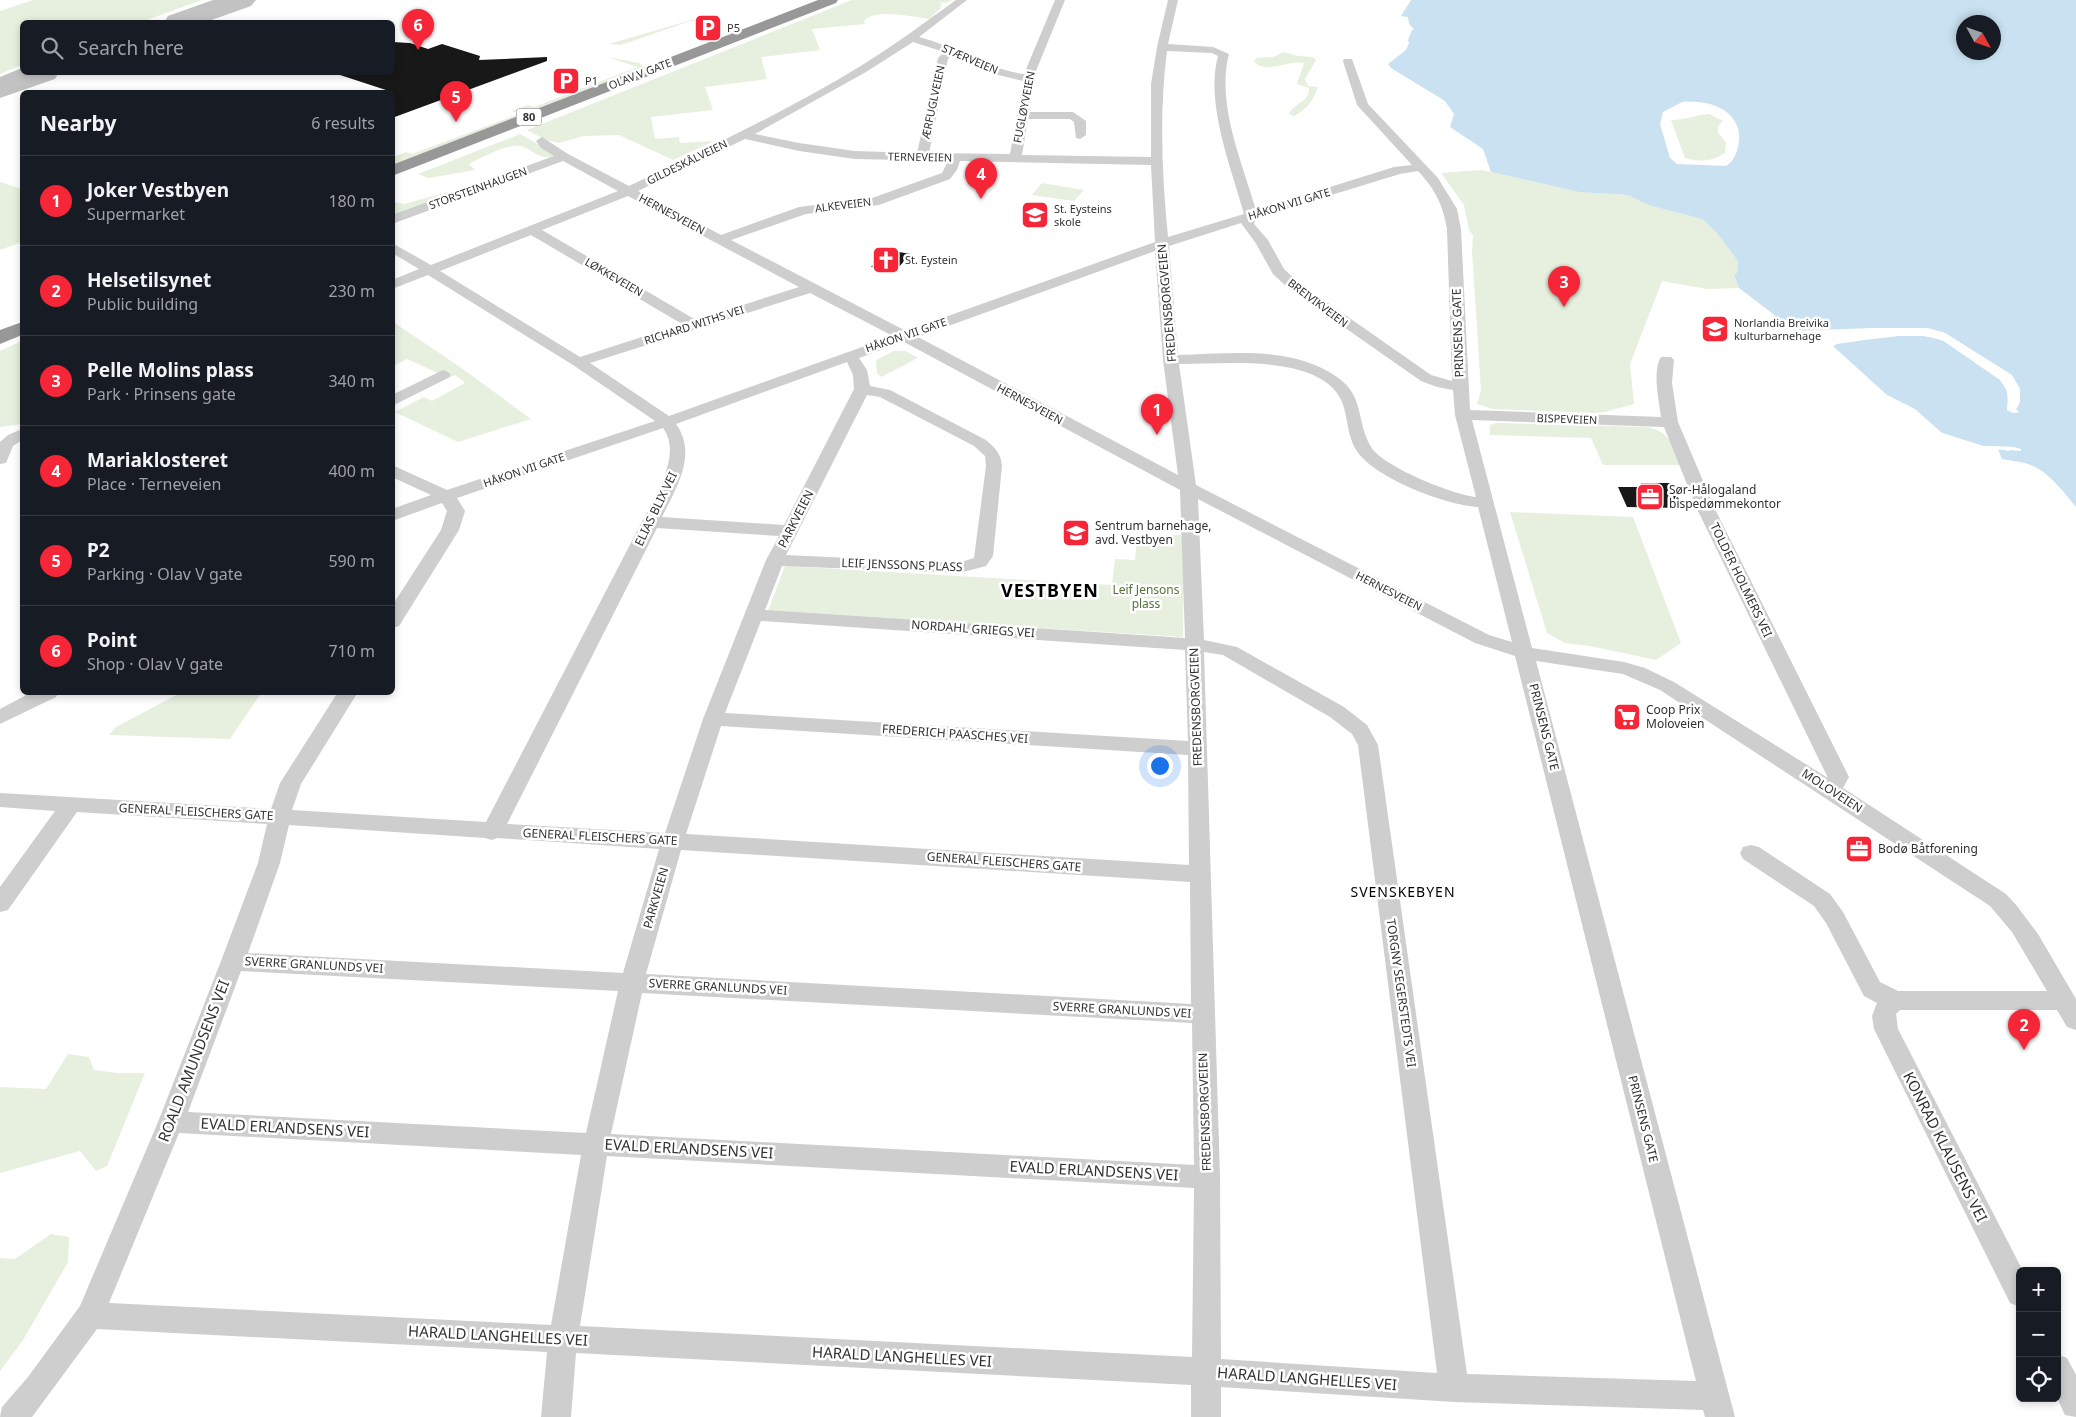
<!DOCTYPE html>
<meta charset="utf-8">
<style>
body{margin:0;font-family:"Noto Sans",sans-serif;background:#20242c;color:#f1f3f6}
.controls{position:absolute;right:15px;bottom:15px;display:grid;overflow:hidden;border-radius:8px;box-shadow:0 2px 8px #0003}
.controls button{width:45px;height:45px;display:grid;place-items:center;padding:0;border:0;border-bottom:1px solid #363941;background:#171b24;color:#f1f3f6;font:25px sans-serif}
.compass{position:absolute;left:1956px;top:15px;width:45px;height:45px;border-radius:50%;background:#171b24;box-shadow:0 2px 8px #0003;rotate:130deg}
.you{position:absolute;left:1159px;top:765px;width:18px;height:18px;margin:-12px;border:4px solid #fff;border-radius:50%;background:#1a73e8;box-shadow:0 0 0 8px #1a73e833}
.badge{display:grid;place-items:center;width:32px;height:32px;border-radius:50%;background:#f52637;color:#fff;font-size:16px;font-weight:700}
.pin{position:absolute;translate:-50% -41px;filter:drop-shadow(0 1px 2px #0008)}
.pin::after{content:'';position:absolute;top:26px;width:18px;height:15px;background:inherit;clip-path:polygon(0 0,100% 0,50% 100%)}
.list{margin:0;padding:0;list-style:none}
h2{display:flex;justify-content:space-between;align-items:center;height:65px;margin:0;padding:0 20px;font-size:21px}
h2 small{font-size:16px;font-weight:400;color:#9ea1a6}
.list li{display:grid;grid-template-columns:32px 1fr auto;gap:15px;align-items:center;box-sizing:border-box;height:90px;padding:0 20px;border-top:1px solid #363941}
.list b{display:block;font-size:19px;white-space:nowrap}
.list p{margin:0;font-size:16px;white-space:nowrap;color:#9ea1a6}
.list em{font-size:16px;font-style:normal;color:#9ea1a6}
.icon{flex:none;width:28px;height:28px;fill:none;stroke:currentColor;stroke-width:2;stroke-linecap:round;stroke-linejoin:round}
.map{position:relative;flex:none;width:2076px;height:1417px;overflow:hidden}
.search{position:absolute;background:#171b24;box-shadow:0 2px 8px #0003;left:20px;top:20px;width:375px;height:55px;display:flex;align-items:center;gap:12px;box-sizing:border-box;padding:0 18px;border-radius:8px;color:#9ea1a6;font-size:19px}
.panel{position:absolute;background:#171b24;box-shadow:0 2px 8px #0003;left:20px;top:90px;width:375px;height:605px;border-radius:8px}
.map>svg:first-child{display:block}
.green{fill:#e7efde}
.water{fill:#c9e1f0;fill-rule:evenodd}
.pier{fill:#fff}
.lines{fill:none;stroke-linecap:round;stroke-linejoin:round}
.taxiway{fill:#c2c2c2;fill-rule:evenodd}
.building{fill:#181818}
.street{fill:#cecece;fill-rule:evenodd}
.highway{fill:#989898;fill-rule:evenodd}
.labels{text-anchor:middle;stroke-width:5;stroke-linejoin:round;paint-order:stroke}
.far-poi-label{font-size:11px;fill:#313131;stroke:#fff;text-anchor:start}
.far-street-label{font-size:11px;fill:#313131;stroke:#fff}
.shield{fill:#fff;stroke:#6f6f6f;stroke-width:1}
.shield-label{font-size:11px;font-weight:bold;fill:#313131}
.street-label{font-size:12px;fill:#313131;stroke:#fff}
.poi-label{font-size:12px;fill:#313131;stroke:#fff;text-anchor:start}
.park-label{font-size:12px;fill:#547139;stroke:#fff}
.neighbourhood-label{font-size:14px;letter-spacing:1px;fill:#000;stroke:#fff}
.near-street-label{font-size:15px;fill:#313131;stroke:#fff}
.district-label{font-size:18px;font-weight:bold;letter-spacing:1px;fill:#000;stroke:#fff}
</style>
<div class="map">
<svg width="2076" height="1417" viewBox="0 0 2076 1417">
<rect width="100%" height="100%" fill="#fff"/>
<g class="green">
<polygon points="33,0 202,0 141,22 22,22 22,65 0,74 0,11"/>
<path d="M852,0h100l-6,3 -8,-1 5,2 -3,2 1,2 -12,11c-16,-2 -54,-11 -65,2l1,3 -53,5 8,21 -59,7 6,22 -62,8 8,23 -62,7 4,22 24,-2 1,6 34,-2 -41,19 -54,-25 -35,1 -25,7 -13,-3 -19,-10z"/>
<polygon points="698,18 708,20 690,21 621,45 609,44"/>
<path d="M1284,52l14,4 15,1 3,3 -11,19 3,7 10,1c-6,15 -10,21 -24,29l-5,-2c5,-12 20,-10 20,-26l-12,-4 7,-21c-15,-3 -38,11 -50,-1l2,-4 17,-1z"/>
<polygon points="607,57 639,63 644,67 393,165 393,157 406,152 412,154 519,114 512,111 528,105 534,107 638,67"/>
<path d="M1709,114l14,7 -5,5v7l8,9 -1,11c-14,9 -24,9 -40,5l-14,-38c14,0 25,-5 38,-6z"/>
<path d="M520,134l35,20 -3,3c-13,2 -17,-5 -28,-10 -14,-6 -43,11 -55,17l6,6 -46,8 -11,-4z"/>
<polygon points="1481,170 1579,192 1629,195 1648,205 1702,219 1716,232 1738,261 1737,273 1734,276 1739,288 1707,289 1662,281 1630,364 1634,404 1605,412 1593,413 1493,409 1477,404 1481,391 1472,251 1473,235 1469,230 1464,205 1441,173"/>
<polygon points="0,182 22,189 22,242 0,250"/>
<polygon points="1042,183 1084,190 1074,201 1032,195"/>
<polygon points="452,191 455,193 393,216 392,202 404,204"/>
<polygon points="393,322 460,367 531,419 458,442 395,412 424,397 432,401 465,383 455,375 449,378 407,359 393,366"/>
<polygon points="22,341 22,424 0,427 0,351"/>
<polygon points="894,351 905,351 918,358 881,377 877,373 876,360"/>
<path d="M1496,423l150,4c25,5 25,16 34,38h-77l-12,-27 -101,-3v-10z"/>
<polygon points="1510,512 1633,517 1681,643 1656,660 1590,646 1565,643 1547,633"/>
<polygon points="1137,535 1184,535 1183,637 768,611 785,566 1112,585 1115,559 1135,560"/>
<polygon points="180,693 261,693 230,739 109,735 116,727"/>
<polygon points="68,1054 89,1057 94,1070 118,1073 145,1073 107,1166 96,1171 80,1151 0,1173 0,1087 46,1089"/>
<polygon points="51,1234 69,1237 68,1262 23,1340 0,1371 0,1258 15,1259"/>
</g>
<path class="water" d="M1411,0h665v507c-11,-13 -24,-31 -39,-39 -10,-6 -24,-7 -35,-9l-4,-10 11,2 5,-4 -31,-1 -41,-13 -27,-24 -28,-14 -54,-49 4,-2c32,-4 71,-15 104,-4 14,5 29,19 42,28 20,13 27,16 24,42l11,3 -2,-4 4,-7v-13l-8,-14 -67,-42 -18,-5 -120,4 -17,-5 -51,-39 -5,-13 3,-2 1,-12 -22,-29 -14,-13 -54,-14 -20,-10 -49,-3 -88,-20 -8,-23 -33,-22 4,-13 -9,-13 -54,-33 -3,-4 18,-14 3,-7 -1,-3 4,-10 2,-1 -5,-5 -1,-7 -7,-1zM1964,22h30v30h-30zM1682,102c29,-3 64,10 56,45 -2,8 -5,15 -12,19l-49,-2 -7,-6 -10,-34 3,-12z"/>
<g class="pier">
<polygon points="1872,328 1927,328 1945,333 2011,375 2020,389 2020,402 2016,409 2019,412 2013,413 2007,410 2009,394 2000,380 1942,340 1925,336 1899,336 1831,344 1836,341 1899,334 1926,334 1943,338 2002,378 2011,393 2009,409 2015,411 2018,389 2010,377 1944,336 1926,330 1807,334 1792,331"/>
<polygon points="1926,422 1932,425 1942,433 1983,446 2014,447 2021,449 2021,451 1982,448 1941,435"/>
</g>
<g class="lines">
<g class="taxiway">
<polygon points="213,0 256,0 251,6 206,22 164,22 168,16"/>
<polygon points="22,68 22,72 59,72 55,79 0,98 0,77"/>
</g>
</g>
<g class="building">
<polygon points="392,42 410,43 428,49 442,44 480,56 479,60 547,57 547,61 392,118 392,92 340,75 341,72 392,72"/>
<polygon points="887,250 911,254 895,271 871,267"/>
<polygon points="1641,483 1671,483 1683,508 1627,507 1618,487 1643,487"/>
</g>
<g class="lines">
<g class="street">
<path d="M956,0h11l-48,37c36,9 68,32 105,37l31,-74h10l-29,71 -7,41h44l13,9v14l-6,4 -4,-1 -2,-16 -4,-3h-42l-6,36 129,2v-73l6,-37 11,-47h10l-10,44 45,3 16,7c-13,49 13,108 27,156l138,-43 18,-2 -55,-60 -14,-44 1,-2h8l16,45 70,74 19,31 4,20 9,181 191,7c-2,-16 -9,-46 0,-60h10l3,3 -2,23 6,39 37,87 134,268 -6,11 163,106 11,12 21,28 38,65v31l-9,-3 -10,-17h-157l-4,4 2,15 125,242h-3v36l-10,-4 -136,-274 -2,-13 5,-13 -13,-7 -38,-73 -12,-17 -71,-47 -3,-6 3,-6 8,-2 8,2 71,47 13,18 37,70 18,9h149l-35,-59 -22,-26 -330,-216 -37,-16 -87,-13 199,756h-30l-2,-7 -249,-8 -233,-15v30h-30v-32l-615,-32 -5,64h-30l6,-65 -450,-23 -65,88h-32l2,-10 26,-30 52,-71 78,-184 63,-161 37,-98 9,-39 -190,-12 -69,98 -8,2v-25l55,-76 -55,-4v-14l271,16 9,-26 58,-91h20l-57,92 -9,26 194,12 175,-337c7,-18 15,-39 2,-57l-206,70 8,13 -6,19 -60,96 -7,2v-22l49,-76 6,-19 -5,-8 -50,18v-12l39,-14 -39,-18v-12l55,25 208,-69 -82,-56 -145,-90 -36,14v-9l27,-11 -27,-16v-10l39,22 187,-74 -55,-30 -171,63v-9l162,-59 -13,-8 -5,-7 6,-4 26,17 61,32c77,-37 156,-74 230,-119 33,-20 65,-44 97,-67zM913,42l31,10 -6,6 -21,95 -62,-2 -56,-8 -44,-9 111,-62zM1167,51l45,2 6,3c-13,47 13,111 26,158l-76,23c-6,-61 -9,-125 -1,-186zM953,56l41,18 29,7 -13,73 -81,-1 19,-94zM745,139l54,12 56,8 93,2 -6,12 -70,25 -73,9 -78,28 -83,-44zM960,161l191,4 4,77 -249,89 -175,-91 75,-26 73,-9 71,-26 7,-9zM1418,171c17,18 25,34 29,58l5,152 -21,-6 -133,-93 -14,-13 -16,-29 -14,-16 2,-6 144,-44zM628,196l171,91 -103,33 -154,-90zM1241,223l14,19 18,32 15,14 133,93 16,6 16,3 2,25 21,82c-23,-2 -94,-31 -105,-50 -15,-25 -6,-51 -34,-70 -44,-32 -108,-23 -159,-22l-9,-109zM531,235l151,89 -102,33 -140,-86zM1155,251l8,109 15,115 -260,-138zM810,293l83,43 -224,80 -79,-53zM904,342l276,148 5,148 -420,-28 17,-44 177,7 27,-7 7,-10 9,-90c-1,-13 -7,-18 -16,-26l-96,-50 -20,-4 -3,-16 -8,-12zM847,362l6,13 1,14 -70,136 -122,-8c14,-29 36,-62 14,-93zM1232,363c34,0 95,2 110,39 6,15 5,33 14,48 18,28 89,55 122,57l34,135 -23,-7 -293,-150 -17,-121zM867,395l13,2 94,49 11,10 1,10 -12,92 -16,5 -172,-8zM1472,420l192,7 33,82 131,269 -154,-96 -29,-14 -21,-6 -92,-14zM1198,499l277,144 40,13 181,725 -229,-7 -89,-629 -11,-20 -23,-18 -107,-60 -33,-7zM657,528l122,8 -13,24 -63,159 -38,114 -158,-9zM761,621l424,29 3,91 -463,-28zM1204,652l19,3 107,62 22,17 6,11 79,628 -216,-14 -1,-182zM721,726l467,29 1,110 -503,-31zM289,825l196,13 7,2 5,-2 162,11 -36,124 -375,-20 32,-90zM681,850l509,32 1,122 -545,-30zM241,971l377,20 -32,142 -398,-21zM642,993l550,30 2,142 -583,-31zM179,1133l402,22 -30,170 -442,-22zM607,1156l587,32 -2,169 -612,-31z"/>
<polygon points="443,370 448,372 451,375 448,378 392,406 392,395"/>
<polygon points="22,429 22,440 13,446 6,463 0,464 0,442 8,435"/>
<polygon points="32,692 59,692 56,697 0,724 0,709"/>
<polygon points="2057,1354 2067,1358 2076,1375 2076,1417 2065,1415 2057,1398"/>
</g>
<g class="highway">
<polygon points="818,0 838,0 836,3 392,176 392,165"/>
<polygon points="22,322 22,335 0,344 0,330"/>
</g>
</g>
<defs>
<g id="parking-square" transform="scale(1.4375)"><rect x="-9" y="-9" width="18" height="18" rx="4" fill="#f52637" stroke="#fff"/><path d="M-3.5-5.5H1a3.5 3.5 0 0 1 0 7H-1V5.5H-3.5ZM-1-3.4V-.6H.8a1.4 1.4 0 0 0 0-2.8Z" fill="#fff"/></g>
<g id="school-square" transform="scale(1.4375)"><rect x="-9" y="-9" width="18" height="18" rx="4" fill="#f52637" stroke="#fff"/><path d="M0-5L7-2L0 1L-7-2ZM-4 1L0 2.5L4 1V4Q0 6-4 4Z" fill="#fff"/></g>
<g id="church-square" transform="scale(1.4375)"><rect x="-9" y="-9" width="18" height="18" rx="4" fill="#f52637" stroke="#fff"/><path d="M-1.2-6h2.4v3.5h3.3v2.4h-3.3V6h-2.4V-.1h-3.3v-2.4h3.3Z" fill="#fff"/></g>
<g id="office-square" transform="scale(1.4375)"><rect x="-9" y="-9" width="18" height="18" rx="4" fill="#f52637" stroke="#fff"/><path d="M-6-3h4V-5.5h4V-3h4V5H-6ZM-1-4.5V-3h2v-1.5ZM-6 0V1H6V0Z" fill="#fff"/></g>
<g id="supermarket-square" transform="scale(1.4375)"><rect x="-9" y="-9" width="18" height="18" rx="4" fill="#f52637" stroke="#fff"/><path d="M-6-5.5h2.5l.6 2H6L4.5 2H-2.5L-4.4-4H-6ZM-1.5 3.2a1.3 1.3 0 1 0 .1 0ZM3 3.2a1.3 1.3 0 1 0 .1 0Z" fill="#fff"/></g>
</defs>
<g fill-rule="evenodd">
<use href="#parking-square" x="708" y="28"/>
<use href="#parking-square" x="566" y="81"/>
<use href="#school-square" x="1035" y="215"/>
<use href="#church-square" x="886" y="260"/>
<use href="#school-square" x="1715" y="329"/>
<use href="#office-square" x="1650" y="497"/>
<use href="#school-square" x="1076" y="533"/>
<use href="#supermarket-square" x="1627" y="717"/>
<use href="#office-square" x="1859" y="849"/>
</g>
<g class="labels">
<g class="far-poi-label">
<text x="727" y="32">P5</text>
<text x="585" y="85">P1</text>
<text x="1054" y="213">St. Eysteins<tspan x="1054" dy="13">skole</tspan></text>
<text x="905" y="264">St. Eystein</text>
<text x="1734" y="327">Norlandia Breivika<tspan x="1734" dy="13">kulturbarnehage</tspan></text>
</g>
<g class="far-street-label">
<text transform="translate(970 59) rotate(23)" y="4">STÆRVEIEN</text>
<text transform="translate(640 74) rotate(-21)" y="4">OLAV V GATE</text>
<text transform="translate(933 102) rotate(-78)" y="4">ÆRFUGLVEIEN</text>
<text transform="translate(1024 107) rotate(-79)" y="4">FUGLØYVEIEN</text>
<text transform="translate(920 157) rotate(1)" y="4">TERNEVEIEN</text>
<text transform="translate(687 162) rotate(-26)" y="4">GILDESKÅLVEIEN</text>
<text transform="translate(478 188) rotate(-20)" y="4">STORSTEINHAUGEN</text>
<text transform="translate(1289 204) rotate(-17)" y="4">HÅKON VII GATE</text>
<text transform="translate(843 205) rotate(-7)" y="4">ALKEVEIEN</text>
<text transform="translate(672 214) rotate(28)" y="4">HERNESVEIEN</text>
<text transform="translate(614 277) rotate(30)" y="4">LØKKEVEIEN</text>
<text transform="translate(1318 303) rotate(37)" y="4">BREIVIKVEIEN</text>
<text transform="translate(694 325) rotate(-18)" y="4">RICHARD WITHS VEI</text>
<text transform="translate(906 335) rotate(-19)" y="4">HÅKON VII GATE</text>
<text transform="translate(1030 404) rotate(28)" y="4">HERNESVEIEN</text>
<text transform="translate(1567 419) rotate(2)" y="4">BISPEVEIEN</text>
<text transform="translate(524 470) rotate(-19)" y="4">HÅKON VII GATE</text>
<text transform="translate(1389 591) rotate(27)" y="4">HERNESVEIEN</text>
</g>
<rect class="shield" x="516.5" y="108.5" width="25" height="17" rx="4"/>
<g class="shield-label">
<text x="529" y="121">80</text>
</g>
<g class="street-label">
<text transform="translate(1167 303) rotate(-95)" y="4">FREDENSBORGVEIEN</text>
<text transform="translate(1458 333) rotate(-92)" y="4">PRINSENS GATE</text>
<text transform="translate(656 509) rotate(-64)" y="4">ELIAS BLIX VEI</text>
<text transform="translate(796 519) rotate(-63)" y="4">PARKVEIEN</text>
<text transform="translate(902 565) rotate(2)" y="4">LEIF JENSSONS PLASS</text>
<text transform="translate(1741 580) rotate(64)" y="4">TOLDER HOLMERS VEI</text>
<text transform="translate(973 629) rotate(4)" y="4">NORDAHL GRIEGS VEI</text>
<text transform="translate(1196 707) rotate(-92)" y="4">FREDENSBORGVEIEN</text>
<text transform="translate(1544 727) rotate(76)" y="4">PRINSENS GATE</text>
<text transform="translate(955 734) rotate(4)" y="4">FREDERICH PAASCHES VEI</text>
<text transform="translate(1832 791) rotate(33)" y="4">MOLOVEIEN</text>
<text transform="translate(196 812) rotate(3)" y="4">GENERAL FLEISCHERS GATE</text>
<text transform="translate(600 837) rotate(3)" y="4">GENERAL FLEISCHERS GATE</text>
<text transform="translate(1004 862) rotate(4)" y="4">GENERAL FLEISCHERS GATE</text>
<text transform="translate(656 898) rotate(-74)" y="4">PARKVEIEN</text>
<text transform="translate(314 965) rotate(3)" y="4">SVERRE GRANLUNDS VEI</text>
<text transform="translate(718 987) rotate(3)" y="4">SVERRE GRANLUNDS VEI</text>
<text transform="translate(1401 993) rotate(82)" y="4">TORGNY SEGERSTEDTS VEI</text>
<text transform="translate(1122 1010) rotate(3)" y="4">SVERRE GRANLUNDS VEI</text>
<text transform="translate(1205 1112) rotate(-92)" y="4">FREDENSBORGVEIEN</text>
<text transform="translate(1643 1119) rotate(76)" y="4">PRINSENS GATE</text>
</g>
<g class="poi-label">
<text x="1669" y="494">Sør-Hålogaland<tspan x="1669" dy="14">bispedømmekontor</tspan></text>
<text x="1095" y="530">Sentrum barnehage,<tspan x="1095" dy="14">avd. Vestbyen</tspan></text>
<text x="1646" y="714">Coop Prix<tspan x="1646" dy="14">Moloveien</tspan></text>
<text x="1878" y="853">Bodø Båtforening</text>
</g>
<g class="park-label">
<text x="1146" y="594">Leif Jensons<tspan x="1146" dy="14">plass</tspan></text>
</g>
<g class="neighbourhood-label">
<text x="1403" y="897">SVENSKEBYEN</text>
</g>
<g class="near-street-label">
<text transform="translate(194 1061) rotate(-69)" y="5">ROALD AMUNDSENS VEI</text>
<text transform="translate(285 1128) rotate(3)" y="5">EVALD ERLANDSENS VEI</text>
<text transform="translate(1945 1147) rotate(63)" y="5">KONRAD KLAUSENS VEI</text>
<text transform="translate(689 1149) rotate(3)" y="5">EVALD ERLANDSENS VEI</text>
<text transform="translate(1094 1171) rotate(3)" y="5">EVALD ERLANDSENS VEI</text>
<text transform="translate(498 1336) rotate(3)" y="5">HARALD LANGHELLES VEI</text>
<text transform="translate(902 1357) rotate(3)" y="5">HARALD LANGHELLES VEI</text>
<text transform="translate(1307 1379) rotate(4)" y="5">HARALD LANGHELLES VEI</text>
</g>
<g class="district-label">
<text x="1050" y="597">VESTBYEN</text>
</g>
</g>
</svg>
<div class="controls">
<button>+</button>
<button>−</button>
<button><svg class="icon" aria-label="locate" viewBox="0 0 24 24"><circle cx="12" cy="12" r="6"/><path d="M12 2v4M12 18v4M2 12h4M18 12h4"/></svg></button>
</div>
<svg class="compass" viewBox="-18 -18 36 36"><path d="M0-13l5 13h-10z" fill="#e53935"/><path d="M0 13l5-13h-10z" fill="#9ea1a6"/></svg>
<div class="you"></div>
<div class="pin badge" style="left:1157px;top:435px">1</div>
<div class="pin badge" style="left:2024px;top:1050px">2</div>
<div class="pin badge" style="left:1564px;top:307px">3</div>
<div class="pin badge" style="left:981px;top:199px">4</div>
<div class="pin badge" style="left:456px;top:122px">5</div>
<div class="pin badge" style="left:418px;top:50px">6</div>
<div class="search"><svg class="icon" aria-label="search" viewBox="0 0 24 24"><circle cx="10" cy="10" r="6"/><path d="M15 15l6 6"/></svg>Search here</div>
<section class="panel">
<h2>Nearby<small>6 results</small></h2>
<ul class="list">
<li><span class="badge">1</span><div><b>Joker Vestbyen</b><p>Supermarket</p></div><em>180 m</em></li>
<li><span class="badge">2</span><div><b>Helsetilsynet</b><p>Public building</p></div><em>230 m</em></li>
<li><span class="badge">3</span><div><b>Pelle Molins plass</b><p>Park · Prinsens gate</p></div><em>340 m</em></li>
<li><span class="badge">4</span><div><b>Mariaklosteret</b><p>Place · Terneveien</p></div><em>400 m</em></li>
<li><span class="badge">5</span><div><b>P2</b><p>Parking · Olav V gate</p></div><em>590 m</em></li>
<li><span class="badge">6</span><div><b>Point</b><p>Shop · Olav V gate</p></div><em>710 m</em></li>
</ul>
</section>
</div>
